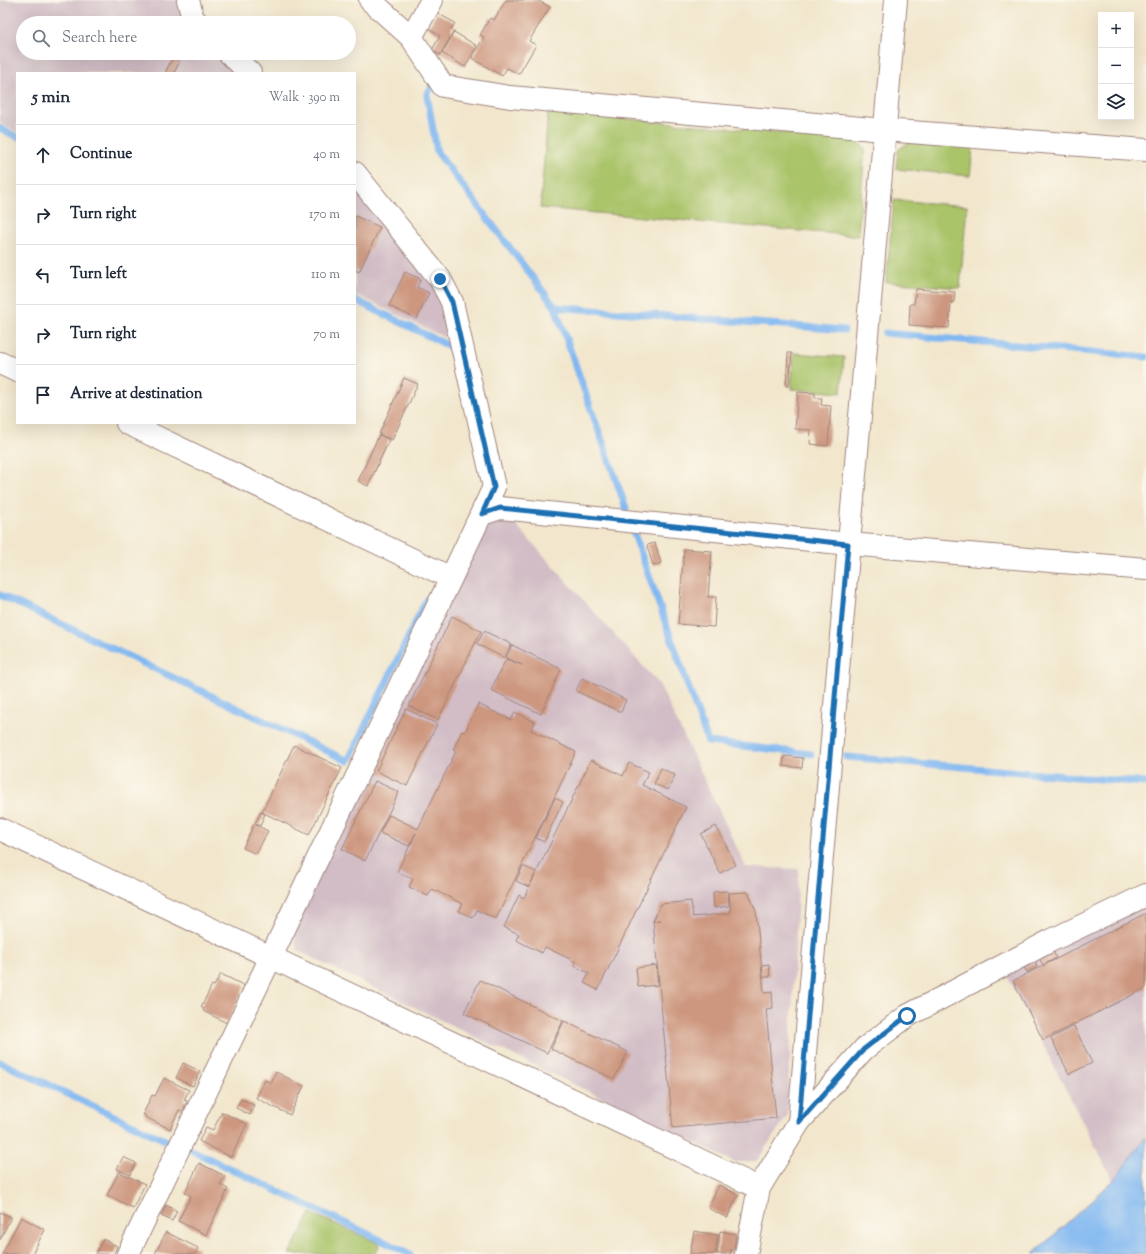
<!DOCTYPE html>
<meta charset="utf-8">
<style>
body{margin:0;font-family:"Sorts Mill Goudy",serif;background:#f2f2f3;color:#1f2937}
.controls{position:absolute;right:12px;top:12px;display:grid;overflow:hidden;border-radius:0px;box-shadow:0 4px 16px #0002}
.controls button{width:36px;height:36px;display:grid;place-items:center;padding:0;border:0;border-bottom:1px solid #e0e1e3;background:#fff;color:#1f2937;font:20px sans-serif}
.stop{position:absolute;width:12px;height:12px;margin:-9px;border:3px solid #1f6fb2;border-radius:50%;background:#fff}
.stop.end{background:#1f6fb2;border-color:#fff;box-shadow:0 1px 4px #0008}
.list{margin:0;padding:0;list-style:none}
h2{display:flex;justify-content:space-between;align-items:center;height:52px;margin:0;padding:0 16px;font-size:17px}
h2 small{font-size:13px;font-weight:400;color:#747a83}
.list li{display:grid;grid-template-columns:26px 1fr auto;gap:12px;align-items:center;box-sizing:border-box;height:60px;padding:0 16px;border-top:1px solid #e0e1e3}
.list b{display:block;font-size:15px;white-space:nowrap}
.list em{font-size:13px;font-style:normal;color:#747a83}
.icon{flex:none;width:22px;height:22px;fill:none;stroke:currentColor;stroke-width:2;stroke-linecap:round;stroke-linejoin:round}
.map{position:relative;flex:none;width:1146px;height:1254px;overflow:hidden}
.search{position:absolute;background:#fff;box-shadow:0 4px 16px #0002;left:16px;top:16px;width:340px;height:44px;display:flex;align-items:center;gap:10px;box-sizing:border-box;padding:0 14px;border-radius:22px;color:#747a83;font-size:15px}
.panel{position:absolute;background:#fff;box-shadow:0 4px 16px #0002;left:16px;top:72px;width:340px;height:352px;border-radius:0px}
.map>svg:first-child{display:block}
.industrial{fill:#d2bdc6}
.green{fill:#aac46a;stroke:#7a724a}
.water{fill:#81b8f1;stroke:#666c8e}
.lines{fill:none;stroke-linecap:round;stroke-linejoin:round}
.stream{stroke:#81b8f1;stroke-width:7}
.building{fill:#cd977f}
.minor-casing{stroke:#9e837c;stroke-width:24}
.minor{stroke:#fff;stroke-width:22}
.route{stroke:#1f6fb2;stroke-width:5}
</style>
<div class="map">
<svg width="1146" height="1254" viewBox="0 0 1146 1254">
<rect width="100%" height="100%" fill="#fbf7ec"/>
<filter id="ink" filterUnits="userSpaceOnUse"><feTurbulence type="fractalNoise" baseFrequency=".025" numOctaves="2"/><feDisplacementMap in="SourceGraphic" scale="8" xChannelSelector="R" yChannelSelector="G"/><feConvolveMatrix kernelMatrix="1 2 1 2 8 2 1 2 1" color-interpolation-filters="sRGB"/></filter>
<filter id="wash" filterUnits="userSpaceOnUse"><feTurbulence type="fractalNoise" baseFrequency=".012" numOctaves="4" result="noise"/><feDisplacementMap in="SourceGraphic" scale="16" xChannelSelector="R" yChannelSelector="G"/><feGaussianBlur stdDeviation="0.9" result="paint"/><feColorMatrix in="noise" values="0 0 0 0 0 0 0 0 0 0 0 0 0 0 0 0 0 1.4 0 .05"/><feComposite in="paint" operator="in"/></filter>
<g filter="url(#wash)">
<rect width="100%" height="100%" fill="#f2e7cd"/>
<g class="industrial">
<polygon points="0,0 178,0 189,23 23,23 23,53 220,53 240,73 17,73 17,132 0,123"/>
<polygon points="355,187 438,290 448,339 355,294"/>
<polygon points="510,518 659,684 746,867 799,869 787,1116 756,1162 734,1162 298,951 292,932 486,527"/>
<polygon points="1146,903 1146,1137 1113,1181 1005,971"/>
</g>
<g class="green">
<polygon points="548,112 856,139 865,148 858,236 540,208"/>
<polygon points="909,142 973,147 970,176 896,169 898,150"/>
<polygon points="894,200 967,206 960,288 886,282"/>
<polygon points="794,353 844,357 841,393 791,389"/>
<polygon points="311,1213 380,1244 375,1254 289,1254"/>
</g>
<polygon class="water" points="1146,1137 1146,1254 1033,1254 1113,1181"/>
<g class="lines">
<g class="stream">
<polyline points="431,88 427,95 437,152 555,307 626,508"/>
<polyline points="0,128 17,137"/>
<polyline points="355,300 451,347 453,355"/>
<polyline points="555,307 844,330"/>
<polyline points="885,333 1146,357"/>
<polyline points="633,531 708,742 811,754"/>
<polyline points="0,595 348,761 427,599"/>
<polyline points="846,757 1146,783"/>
<polyline points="0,1062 167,1141"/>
<polyline points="191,1150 410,1254"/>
</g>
</g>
<g id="blocks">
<g class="building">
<polygon points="506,0 537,0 550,7 529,41 536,45 519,74 507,68 502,76 472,58 484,37 480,35 490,18 494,20"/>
<polygon points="437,13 455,23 451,29 454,31 440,55 432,50 440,36 428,28"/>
<polygon points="454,32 477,46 465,67 442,53"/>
<polygon points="173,57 180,61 174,73 165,73"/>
<polygon points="355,216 380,227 359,272 355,270"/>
<polygon points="405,272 421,279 417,287 429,293 417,319 389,306"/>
<polygon points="916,289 955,292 954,302 951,302 949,328 909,325 910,304 914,304"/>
<polygon points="788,353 792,353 789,386 786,386"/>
<polygon points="404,378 418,384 392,440 379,434"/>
<polygon points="798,392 815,393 815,398 822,398 821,405 831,406 828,446 810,444 811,430 795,429"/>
<polygon points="379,435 389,440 368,486 358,481"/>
<polygon points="655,543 661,563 653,566 647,545"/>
<polygon points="684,549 712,551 708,597 716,597 714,627 678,624"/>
<polygon points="452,616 481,631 438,720 409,706"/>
<polygon points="484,631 511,644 504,658 477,644"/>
<polygon points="512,645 561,669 541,714 491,690 506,659 522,665 506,658"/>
<polygon points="582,678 626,700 621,712 576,691"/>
<polygon points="478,704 511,720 515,712 535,722 531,730 576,752 496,919 477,910 473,918 459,911 463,904 432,889 428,896 409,887 413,879 397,872 416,833 409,846 380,833 389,815 418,829 456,751 453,750 462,731 465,732"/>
<polygon points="406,709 437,724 407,786 376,771"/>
<polygon points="294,745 342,768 309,835 262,812"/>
<polygon points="784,756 803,758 802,768 783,766"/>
<polygon points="591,760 623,776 629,763 649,772 642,785 686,807 598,990 584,983 589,973 574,966 576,962 545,947 542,953 516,940 519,934 504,927 519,895 524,898"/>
<polygon points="661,768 675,775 668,790 654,784"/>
<polygon points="375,781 399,792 365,861 342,849"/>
<polygon points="555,798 563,802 544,842 536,838"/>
<polygon points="261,812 265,814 260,826 255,823"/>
<polygon points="254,824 268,831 256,854 243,848"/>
<polygon points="716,826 736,865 720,873 701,834"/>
<polygon points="523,866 536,872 529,887 516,881"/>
<polygon points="728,891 729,906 714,908 713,892"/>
<polygon points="748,892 756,911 764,993 772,992 773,1008 766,1009 776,1118 673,1128 653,921 660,920 653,921 661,904 691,901 693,917 731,913 729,893"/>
<polygon points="1146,913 1146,988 1043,1040 1013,981"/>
<polygon points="1053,951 1056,958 1043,965 1039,958"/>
<polygon points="1035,962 1037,967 1027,972 1024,968"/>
<polygon points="769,964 770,977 763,977 762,965"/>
<polygon points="656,965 658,985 638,987 636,968"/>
<polygon points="221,974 245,986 227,1023 203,1011 204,1009 201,1007 212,985 214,986"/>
<polygon points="480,980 563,1021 547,1053 464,1013"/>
<polygon points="564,1021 628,1052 614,1079 551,1049"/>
<polygon points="1074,1026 1092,1063 1069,1074 1051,1038"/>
<polygon points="183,1063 200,1071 193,1086 176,1078"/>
<polygon points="276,1072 304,1086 290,1115 256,1098 265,1080 271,1083"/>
<polygon points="164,1078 189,1090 184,1100 187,1101 183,1111 179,1110 170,1129 145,1117 145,1115 143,1114 152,1095 155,1096"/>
<polygon points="241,1099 254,1105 250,1115 236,1108"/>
<polygon points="222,1112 247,1124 231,1157 199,1141 206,1127 213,1130"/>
<polygon points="123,1157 136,1163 130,1175 117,1169"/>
<polygon points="199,1163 225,1176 220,1185 228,1189 206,1235 178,1221 191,1196 185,1193"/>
<polygon points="119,1172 145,1184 133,1208 107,1195"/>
<polygon points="719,1185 738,1195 727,1218 708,1208"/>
<polygon points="166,1205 177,1211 172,1221 161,1216"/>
<polygon points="0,1212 11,1217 0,1240"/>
<polygon points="21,1217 45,1230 32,1254 2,1254"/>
<polygon points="694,1231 718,1235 715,1254 690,1254"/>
<polygon points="720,1231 736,1234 734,1250 731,1250 730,1254 717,1254"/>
<polygon points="166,1232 198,1248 195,1254 155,1254"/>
<polygon points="103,1239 117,1246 114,1254 96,1254"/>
</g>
</g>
</g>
<g filter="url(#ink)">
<use href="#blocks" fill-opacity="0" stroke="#9e837c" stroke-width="1"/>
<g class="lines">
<g class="minor-casing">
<g id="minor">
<polyline points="188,0 193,19 198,23"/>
<polyline points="370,0 411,37"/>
<polyline points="432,0 411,37 443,86 510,97 884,130 1146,150"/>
<polyline points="229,53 250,73"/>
<polyline points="0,363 17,371"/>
<polyline points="127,423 451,578 494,487 452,302 440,279 355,173"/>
<polyline points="482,514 500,508 849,544 1146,569"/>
<polyline points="0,829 759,1188"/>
<polyline points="799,1122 896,0"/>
<polyline points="128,1254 271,957 451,578"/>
<polyline points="746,1254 759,1188 799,1122 864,1049 907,1016 1050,941 1146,895"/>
</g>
</g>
<use href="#minor" class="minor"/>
</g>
</g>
<g class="lines" filter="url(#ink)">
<polyline class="route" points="440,279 452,302 494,487 482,514 500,508 848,544 799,1122 864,1049 907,1016"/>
</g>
</svg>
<div class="controls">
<button>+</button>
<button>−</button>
<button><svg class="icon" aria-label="layers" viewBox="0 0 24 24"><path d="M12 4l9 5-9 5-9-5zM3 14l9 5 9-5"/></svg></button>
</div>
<div class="stop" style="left:907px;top:1016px"></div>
<div class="stop end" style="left:440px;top:279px"></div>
<div class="search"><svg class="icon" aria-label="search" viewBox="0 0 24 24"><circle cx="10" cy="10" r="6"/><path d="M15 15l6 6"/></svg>Search here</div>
<section class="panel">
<h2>5 min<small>Walk · 390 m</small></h2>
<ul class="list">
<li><svg class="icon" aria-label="ahead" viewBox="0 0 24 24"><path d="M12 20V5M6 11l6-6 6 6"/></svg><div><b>Continue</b></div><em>40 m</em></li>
<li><svg class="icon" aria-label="right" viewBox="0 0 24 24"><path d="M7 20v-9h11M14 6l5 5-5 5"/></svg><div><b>Turn right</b></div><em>170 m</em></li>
<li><svg class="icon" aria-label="left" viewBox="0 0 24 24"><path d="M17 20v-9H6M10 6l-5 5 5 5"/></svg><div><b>Turn left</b></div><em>110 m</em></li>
<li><svg class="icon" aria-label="right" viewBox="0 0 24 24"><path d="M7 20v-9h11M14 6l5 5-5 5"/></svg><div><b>Turn right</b></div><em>70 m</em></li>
<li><svg class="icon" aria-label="arrive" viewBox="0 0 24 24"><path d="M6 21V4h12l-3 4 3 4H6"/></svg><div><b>Arrive at destination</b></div></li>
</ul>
</section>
</div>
